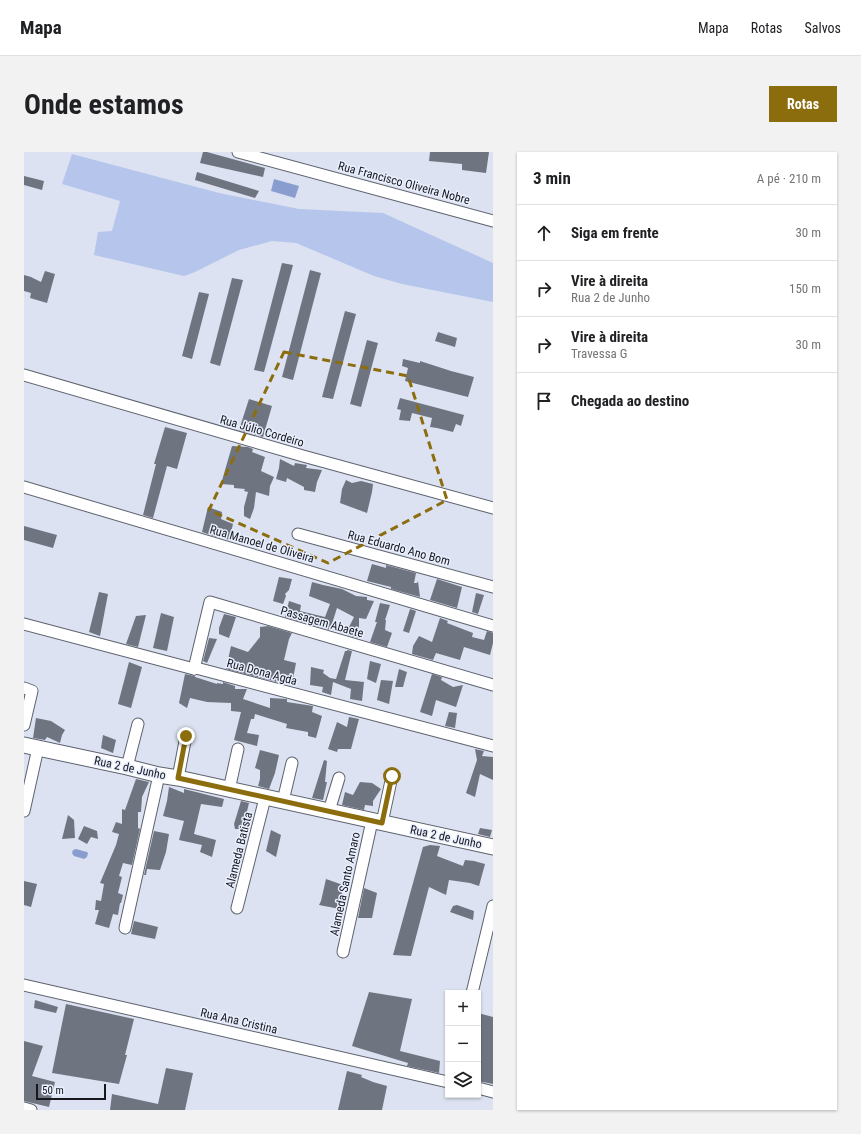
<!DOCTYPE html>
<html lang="pt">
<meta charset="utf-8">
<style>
body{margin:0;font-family:"Roboto Condensed",sans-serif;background:#f2f2f2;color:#202124}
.controls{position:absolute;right:12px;bottom:12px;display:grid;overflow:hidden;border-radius:0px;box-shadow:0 1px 3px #0004}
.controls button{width:36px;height:36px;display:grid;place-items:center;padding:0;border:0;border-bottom:1px solid #e0e0e0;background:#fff;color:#202124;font:20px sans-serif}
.scale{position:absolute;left:12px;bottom:10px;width:70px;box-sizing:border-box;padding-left:4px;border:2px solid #16181d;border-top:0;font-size:11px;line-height:14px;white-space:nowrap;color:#16181d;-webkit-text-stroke:3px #e9effe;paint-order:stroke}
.stop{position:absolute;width:12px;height:12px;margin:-9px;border:3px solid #8c6d0e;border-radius:50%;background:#fff}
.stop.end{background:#8c6d0e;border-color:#fff;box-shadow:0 1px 4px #0008}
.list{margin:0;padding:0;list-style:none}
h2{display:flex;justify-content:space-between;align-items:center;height:52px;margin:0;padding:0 16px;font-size:17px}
h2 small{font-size:13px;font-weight:400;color:#757577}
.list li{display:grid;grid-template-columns:26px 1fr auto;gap:12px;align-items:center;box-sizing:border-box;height:56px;padding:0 16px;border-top:1px solid #e0e0e0}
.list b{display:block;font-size:15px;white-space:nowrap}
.list p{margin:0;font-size:13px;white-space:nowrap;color:#757577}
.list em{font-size:13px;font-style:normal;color:#757577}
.icon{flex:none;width:22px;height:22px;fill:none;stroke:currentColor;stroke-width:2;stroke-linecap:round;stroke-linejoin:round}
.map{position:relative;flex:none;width:469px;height:958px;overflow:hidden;border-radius:0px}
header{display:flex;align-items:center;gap:24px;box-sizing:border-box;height:56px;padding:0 20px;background:#fff;border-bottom:1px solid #e0e0e0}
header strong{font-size:19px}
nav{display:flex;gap:22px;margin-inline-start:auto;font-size:14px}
.intro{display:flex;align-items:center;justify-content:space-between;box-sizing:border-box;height:96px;padding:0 24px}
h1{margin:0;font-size:28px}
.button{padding:10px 18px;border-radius:0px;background:#8c6d0e;color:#fff;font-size:14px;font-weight:700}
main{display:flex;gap:24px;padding:0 24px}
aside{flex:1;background:#fff;border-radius:0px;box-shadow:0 1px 3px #0004}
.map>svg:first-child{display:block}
.green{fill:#b6c5eb}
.water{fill:#899dcf}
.building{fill:#6f7481}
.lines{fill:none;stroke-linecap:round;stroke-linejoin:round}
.street-casing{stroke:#5d626e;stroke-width:13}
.secondary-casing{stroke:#5d626e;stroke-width:17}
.street{stroke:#fff;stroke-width:11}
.secondary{stroke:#fff;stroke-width:15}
.route{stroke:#8c6d0e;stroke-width:5}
.marked{fill:none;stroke:#8c6d0e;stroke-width:3;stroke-dasharray:8 5;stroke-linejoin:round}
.labels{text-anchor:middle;stroke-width:3;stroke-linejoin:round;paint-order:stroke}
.street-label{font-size:12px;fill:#16181d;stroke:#e9effe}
</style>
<header>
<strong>Mapa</strong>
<nav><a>Mapa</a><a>Rotas</a><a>Salvos</a></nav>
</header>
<div class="intro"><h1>Onde estamos</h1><a class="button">Rotas</a></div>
<main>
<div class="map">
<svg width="469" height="958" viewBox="0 0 469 958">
<rect width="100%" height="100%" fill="#dce2f1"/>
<polygon class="green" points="48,2 195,41 275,57 359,61 469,111 469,150 378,132 350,124 272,91 248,89 215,98 171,120 160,124 70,103 74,80 88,79 96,49 38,32"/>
<g class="water">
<polygon points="250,27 275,34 271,46 247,39"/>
<polygon points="52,697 63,700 64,701 63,705 60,707 50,704 48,701 49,698"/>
</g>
<g class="building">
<polygon points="179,0 183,0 241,16 239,25 176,11"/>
<polygon points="406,0 465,0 462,21 438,18 438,12 405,9"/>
<polygon points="173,20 235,39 231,46 171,28"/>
<polygon points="0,24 20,29 18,38 0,33"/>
<polygon points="258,111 269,113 240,220 230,218"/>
<polygon points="286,118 297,121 269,228 258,225"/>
<polygon points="21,119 31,122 23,151 6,146 7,141 0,139 0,123 7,125 17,130"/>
<polygon points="208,126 219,128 196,214 186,211"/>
<polygon points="175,140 185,142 168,207 158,204"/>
<polygon points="321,159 332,162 309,247 298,245"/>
<polygon points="414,180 433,186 431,195 411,189"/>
<polygon points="343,188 354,191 337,255 326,252"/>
<polygon points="379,207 396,211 396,209 427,219 450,225 444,245 381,229 384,216 378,214"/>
<polygon points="376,246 440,263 437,274 432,272 429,280 413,276 406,275 408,266 388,261 386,269 375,268 377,258 373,257"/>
<polygon points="225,247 248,254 239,285 215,278"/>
<polygon points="141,275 163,281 153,317 143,314 129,366 119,363 132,312 130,312"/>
<polygon points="208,294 224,295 229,297 228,300 241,305 237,319 250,325 246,334 245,344 232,340 230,356 226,367 220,364 220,355 224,340 220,339 221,337 210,336 210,333 197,332"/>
<polygon points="256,307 270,314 271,311 283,313 282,316 298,318 293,330 291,340 280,338 280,335 263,326 262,330 252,327 255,316"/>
<polygon points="322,328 328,331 337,329 349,332 348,340 343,361 316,351 318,337"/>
<polygon points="184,355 198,360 197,367 209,372 205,388 192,383 192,385 178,380"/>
<polygon points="0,374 33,383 29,396 0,388"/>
<polygon points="348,412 362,416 362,413 392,421 390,431 393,431 394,429 396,445 367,437 367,435 343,429"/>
<polygon points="255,425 268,427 265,438 261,442 262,444 259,452 249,449"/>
<polygon points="413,427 438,435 433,456 406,448"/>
<polygon points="288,430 299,433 318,437 332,444 343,445 343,448 350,449 342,467 335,466 335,482 334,486 324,483 324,477 330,465 313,456 306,478 261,465 265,449 277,453 276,459 301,465 306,452 285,444"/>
<polygon points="75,440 84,442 76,484 65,480"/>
<polygon points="452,441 460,443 454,462 448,460"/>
<polygon points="356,451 366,453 361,468 362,468 361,478 368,481 363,495 346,490 353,470 351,470"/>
<polygon points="386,457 392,459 385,481 379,479"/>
<polygon points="137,461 150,465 143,499 129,496"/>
<polygon points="200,462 212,465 205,486 195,482 195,476"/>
<polygon points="122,463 114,495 102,492 112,464"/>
<polygon points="416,466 424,469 423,471 449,481 448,485 460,488 463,479 469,481 469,491 466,503 440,495 436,508 412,501 409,508 388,502 389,494 395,484 408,490"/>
<polygon points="244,474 268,481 265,487 260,508 272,511 268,532 254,529 253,530 202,517 207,494 224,500 236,485 236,475"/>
<polygon points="185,486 193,487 183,511 179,509"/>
<polygon points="323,498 328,499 321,528 340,530 338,549 326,547 327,537 309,530 307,543 298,540 299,535 286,533 287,515 300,518 299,521 306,526 312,527 321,499 323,499"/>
<polygon points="346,509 357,512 352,531 343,527"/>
<polygon points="105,510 118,515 107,556 94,552"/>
<polygon points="375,517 383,520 379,535 371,535"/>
<polygon points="161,522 171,524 171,525 193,532 193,531 199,532 199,530 211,534 211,537 223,537 219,547 246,556 246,546 263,547 263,550 289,554 288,560 298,564 292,586 284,584 284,580 262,576 263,572 231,562 230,567 227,567 223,581 235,583 233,594 210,588 217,560 207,559 207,551 183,550 166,546 163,556 155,551"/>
<polygon points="408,522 418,525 417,528 429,535 439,533 432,555 412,548 408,564 396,560"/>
<polygon points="357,528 369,529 365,552 353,548"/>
<polygon points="425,560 433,561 431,576 421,574"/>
<polygon points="325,565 335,567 327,597 314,597 313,600 304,597 313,570 323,575"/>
<polygon points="12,566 27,569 41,578 38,583 36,591 23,585 21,588 9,586"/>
<polygon points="79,583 92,588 89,601 77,596"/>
<polygon points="451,597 460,599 458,604 469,605 469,628 456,622 451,645 442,641 453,608"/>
<polygon points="236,598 255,603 251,621 245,637 234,634 236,627 236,618 231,616"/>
<polygon points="300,608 303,609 301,630 303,630 299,648 288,646"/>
<polygon points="112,627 125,630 118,645 117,660 114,660 114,676 116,677 108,713 99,711 95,724 98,725 94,741 99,743 97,751 96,751 94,763 89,762 85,776 71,772 75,758 71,758 72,748 77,749 80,732 76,731 92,693 95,682 88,680 92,670 98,672 98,657 101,658"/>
<polygon points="336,630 348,631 357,637 349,649 349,654 341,653 340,658 318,653 321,640 329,643"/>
<polygon points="145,635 160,641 160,637 200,647 198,655 177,652 170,682 192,688 188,705 176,700 178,693 155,688 160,669 139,664 143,649"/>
<polygon points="217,649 225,651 219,676 215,677 211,677 210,672"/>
<polygon points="44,663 50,668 51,686 38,687"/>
<polygon points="60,674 73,679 74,687 67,685 63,692 54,687"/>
<polygon points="456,676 468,678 466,685 454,682"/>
<polygon points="247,678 257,683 252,705 242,699"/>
<polygon points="130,679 145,682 142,700 136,718 123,717 122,723 120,723"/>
<polygon points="406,693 416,694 413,704 439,714 441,708 450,709 461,712 455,734 446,731 425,728 422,743 405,735 387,804 369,803 399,695"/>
<polygon points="302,727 319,733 316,757 295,753 297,749"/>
<polygon points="0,729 13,732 7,755 0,753"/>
<polygon points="340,736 353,741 348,766 334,766"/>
<polygon points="433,753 450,759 449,768 426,760 429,754"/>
<polygon points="110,769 134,775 131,787 107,782"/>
<polygon points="345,840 388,847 376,899 416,909 415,921 383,914 384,911 328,894"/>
<polygon points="11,848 34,855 32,861 10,856"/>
<polygon points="42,852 110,867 101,903 103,903 95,932 28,921"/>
<polygon points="454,861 469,865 469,932 454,929"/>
<polygon points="0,889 19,894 8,924 31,930 25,955 0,949"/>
<polygon points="142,916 169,921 161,958 86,958 88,942 134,952"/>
<polygon points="323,919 338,923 337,925 349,930 363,934 358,958 314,958"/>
</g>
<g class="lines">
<g class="street-casing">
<g id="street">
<polyline points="214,0 469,69"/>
<polyline points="0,223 279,304 469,356"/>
<polyline points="0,335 469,474"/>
<polyline points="274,382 469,435"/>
<polyline points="0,472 170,517 172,516 469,594"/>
<polyline points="170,517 186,450 469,533"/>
<polyline points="0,536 8,539 0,573"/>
<polyline points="103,615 114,572"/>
<polyline points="154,626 162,584"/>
<polyline points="205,638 214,597"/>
<polyline points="259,649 268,611"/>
<polyline points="0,659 14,596"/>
<polyline points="305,659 315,626"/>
<polyline points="358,671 368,624"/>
<polyline points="213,756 241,646"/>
<polyline points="101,776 135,623"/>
<polyline points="319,800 348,669"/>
<polyline points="0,833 424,930"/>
<polyline points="448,841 469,754"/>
<polyline points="454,936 469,940"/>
<polyline points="0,956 7,958"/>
</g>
</g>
<g class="secondary-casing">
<polyline id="secondary" points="0,593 103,615 135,623 154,626 469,695"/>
</g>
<use href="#street" class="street"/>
<use href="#secondary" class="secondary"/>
</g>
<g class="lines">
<polyline class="route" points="162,584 154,626 358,671 368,624"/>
</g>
<path class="marked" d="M260,200l124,24 39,124 -119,63 -119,-53z"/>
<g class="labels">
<g class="street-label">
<text transform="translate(380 31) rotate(15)" y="4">Rua Francisco Oliveira Nobre</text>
<text transform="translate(238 279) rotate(16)" y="4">Rua Júlio Cordeiro</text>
<text transform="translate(238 392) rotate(16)" y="4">Rua Manoel de Oliveira</text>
<text transform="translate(375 396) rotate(15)" y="4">Rua Eduardo Ano Bom</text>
<text transform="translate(298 470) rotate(16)" y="4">Passagem Abaete</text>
<text transform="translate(238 520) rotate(15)" y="4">Rua Dona Agda</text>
<text transform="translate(106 616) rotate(12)" y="4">Rua 2 de Junho</text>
<text transform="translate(422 685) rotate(12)" y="4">Rua 2 de Junho</text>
<text transform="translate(215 698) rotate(-76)" y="4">Alameda Batista</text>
<text transform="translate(321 732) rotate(-78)" y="4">Alameda Santo Amaro</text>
<text transform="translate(215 869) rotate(13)" y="4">Rua Ana Cristina</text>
</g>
</g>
</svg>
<div class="controls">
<button>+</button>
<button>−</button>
<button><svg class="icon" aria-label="layers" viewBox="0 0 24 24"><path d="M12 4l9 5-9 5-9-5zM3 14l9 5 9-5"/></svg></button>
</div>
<div class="scale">50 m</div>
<div class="stop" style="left:368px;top:624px"></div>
<div class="stop end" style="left:162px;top:584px"></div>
</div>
<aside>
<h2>3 min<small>A pé · 210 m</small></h2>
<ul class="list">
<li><svg class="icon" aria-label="ahead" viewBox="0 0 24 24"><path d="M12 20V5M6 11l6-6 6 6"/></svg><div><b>Siga em frente</b></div><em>30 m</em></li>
<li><svg class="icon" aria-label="right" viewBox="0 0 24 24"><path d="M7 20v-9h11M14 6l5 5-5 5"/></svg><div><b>Vire à direita</b><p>Rua 2 de Junho</p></div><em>150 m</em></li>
<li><svg class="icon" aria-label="right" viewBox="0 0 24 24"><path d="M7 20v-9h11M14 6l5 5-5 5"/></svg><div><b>Vire à direita</b><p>Travessa G</p></div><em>30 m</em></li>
<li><svg class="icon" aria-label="arrive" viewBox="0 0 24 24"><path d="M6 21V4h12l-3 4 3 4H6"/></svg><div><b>Chegada ao destino</b></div></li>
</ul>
</aside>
</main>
